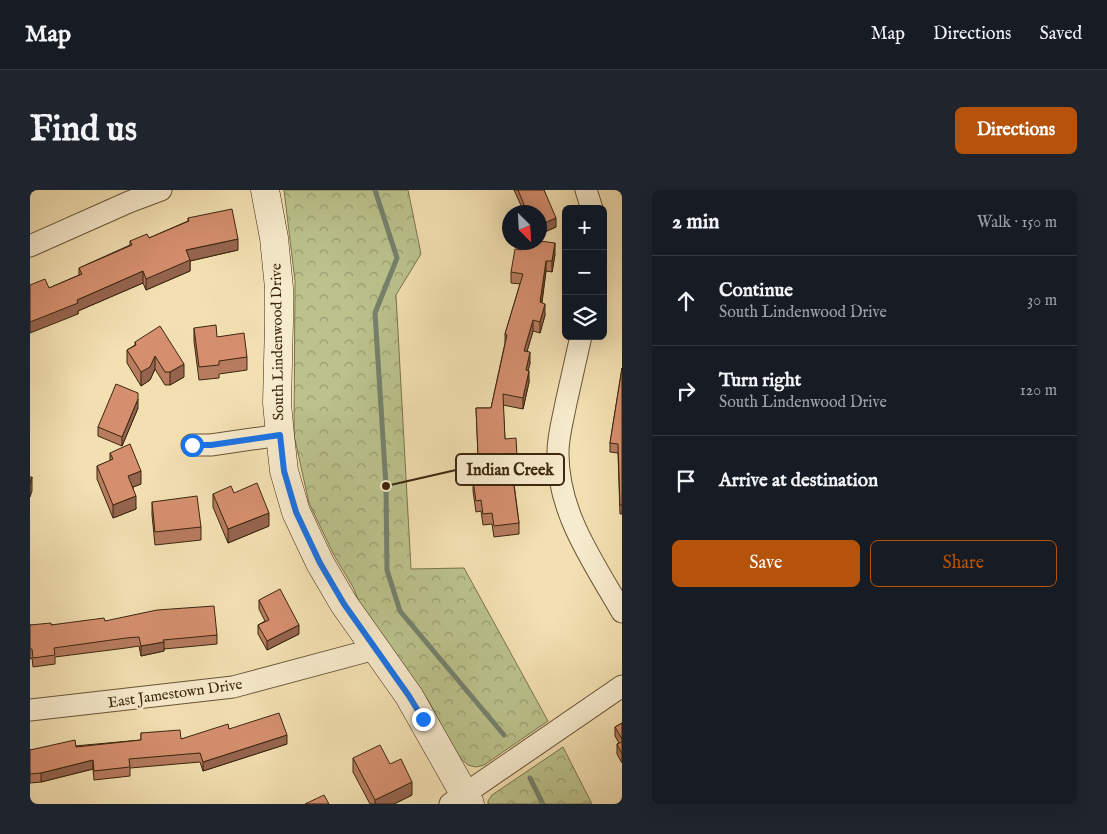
<!DOCTYPE html>
<meta charset="utf-8">
<style>
body{margin:0;font-family:"IM FELL English",serif;background:#20242c;color:#f1f3f6}
.controls{position:absolute;right:15px;top:15px;display:grid;overflow:hidden;border-radius:8px;box-shadow:0 5px 20px #0002}
.controls button{width:45px;height:45px;display:grid;place-items:center;padding:0;border:0;border-bottom:1px solid #363941;background:#171b24;color:#f1f3f6;font:25px sans-serif}
.compass{position:absolute;left:472px;top:15px;width:45px;height:45px;border-radius:50%;background:#171b24;box-shadow:0 5px 20px #0002;rotate:156deg}
.stop{position:absolute;width:15px;height:15px;margin:-11px;border:4px solid #1a73e8;border-radius:50%;background:#fff}
.stop.end{background:#1a73e8;border-color:#fff;box-shadow:0 1px 5px #0008}
.list{margin:0;padding:0;list-style:none}
h2{display:flex;justify-content:space-between;align-items:center;height:65px;margin:0;padding:0 20px;font-size:21px}
h2 small{font-size:16px;font-weight:400;color:#9ea1a6}
.list li{display:grid;grid-template-columns:32px 1fr auto;gap:15px;align-items:center;box-sizing:border-box;height:90px;padding:0 20px;border-top:1px solid #363941}
.list b{display:block;font-size:19px;white-space:nowrap}
.list p{margin:0;font-size:16px;white-space:nowrap;color:#9ea1a6}
.list em{font-size:16px;font-style:normal;color:#9ea1a6}
.actions{display:flex;gap:10px;padding:15px 20px}
.actions a{flex:1;padding:11px 0;border:1px solid #b45309;border-radius:8px;text-align:center;font-size:18px;color:#b45309}
.actions .main{background:#b45309;color:#fff}
.icon{flex:none;width:28px;height:28px;fill:none;stroke:currentColor;stroke-width:2;stroke-linecap:round;stroke-linejoin:round}
.map{position:relative;flex:none;width:592px;height:614px;overflow:hidden;border-radius:8px}
header{display:flex;align-items:center;gap:30px;box-sizing:border-box;height:70px;padding:0 25px;background:#171b24;border-bottom:1px solid #363941}
header strong{font-size:24px}
nav{display:flex;gap:28px;margin-inline-start:auto;font-size:18px}
.intro{display:flex;align-items:center;justify-content:space-between;box-sizing:border-box;height:120px;padding:0 30px}
h1{margin:0;font-size:35px}
.button{padding:12px 22px;border-radius:8px;background:#b45309;color:#fff;font-size:18px;font-weight:700}
main{display:flex;gap:30px;padding:0 30px}
aside{flex:1;background:#171b24;border-radius:8px;box-shadow:0 5px 20px #0002}
.map>svg:first-child{display:block}
.park{fill:url(#park-crowns);stroke:#7b744c}
.lines{fill:none;stroke-linecap:round;stroke-linejoin:round}
.stream{stroke:#75816d;stroke-width:5}
.street-casing{stroke:#695436;stroke-width:23}
.secondary-casing{stroke:#3b260d;stroke-width:29}
.street{stroke:#f7ebcd;stroke-width:21}
.secondary{stroke:#f7ebcd;stroke-width:28}
.wall{fill:#b77b5f;stroke:#3b260d}
.shaded-wall{fill:#95644e;stroke:#3b260d}
.building{fill:#d58f6f;stroke:#3b260d}
.route{stroke:#1a73e8;stroke-width:6}
.labels{text-anchor:middle;stroke-width:5;stroke-linejoin:round;paint-order:stroke}
.street-label{font-size:15px;fill:#3b260d;stroke:#f7ebcd}
.leader{fill:none;stroke:#3b260d;stroke-width:2}
.callout-dot{fill:#3b260d;stroke:#f7ebcd;stroke-width:2}
.callout{fill:#f7ebcd;stroke:#3b260d;stroke-width:2}
.callout-label{font-size:16px;text-anchor:middle;font-weight:bold;fill:#3b260d}
</style>
<header>
<strong>Map</strong>
<nav><a>Map</a><a>Directions</a><a>Saved</a></nav>
</header>
<div class="intro"><h1>Find us</h1><a class="button">Directions</a></div>
<main>
<div class="map">
<svg width="592" height="614" viewBox="0 0 592 614">
<defs>
<pattern id="park-crowns" width="20" height="18" patternUnits="userSpaceOnUse" patternTransform="scale(1.25)"><rect width="20" height="18" fill="#bbc28c"/><path d="M2 6a3 3 0 1 1 6 0M12 15a3 3 0 1 1 6 0" fill="none" stroke="#999d71"/></pattern>
</defs>
<rect width="100%" height="100%" fill="#f3e0b2"/>
<filter id="stains"><feTurbulence type="fractalNoise" baseFrequency=".004" numOctaves="4"/><feColorMatrix values="0 0 0 0 .2 0 0 0 0 .09 0 0 0 0 .02 0 0 0 .5 -.17"/></filter>
<radialGradient id="worn" r=".72"><stop offset=".6" stop-color="#630" stop-opacity="0"/><stop offset="1" stop-color="#630" stop-opacity=".3"/></radialGradient>
<g class="park">
<polygon points="254,0 378,0 391,64 366,105 381,379 434,378 518,531 454,575 446,577 438,575 428,566 398,510 330,414 323,397 304,365 279,313 264,245 265,91"/>
<polygon points="533,557 562,614 458,614 458,611 462,605"/>
</g>
<g class="lines">
<g class="stream">
<polyline points="345,0 367,68 345,123 356,296 357,380 370,421 474,545"/>
<polyline points="500,588 513,614"/>
</g>
<g class="street-casing">
<g id="street">
<polyline points="556,0 562,19"/>
<polyline points="0,56 99,12 131,0"/>
<path d="M551,146c-5,23 -10,45 -15,67 -3,16 -8,33 -8,49 -1,60 36,111 64,160"/>
<polyline points="162,255 181,255 250,245"/>
<polyline points="0,520 203,497 345,459"/>
<polyline points="420,614 592,496"/>
</g>
</g>
<g class="secondary-casing">
<polyline id="secondary" points="235,0 244,48 249,98 249,132 247,213 250,245 254,281 266,322 290,373 314,414 379,506 440,614"/>
</g>
<use href="#street" class="street"/>
<use href="#secondary" class="secondary"/>
</g>
<g class="wall">
<polygon points="484,0 514,0 526,37 510,44 510,22 494,22"/>
<polygon points="158,28 208,60 160,71 160,81 116,100 113,93 48,121 48,124 19,98 49,85 49,78 100,55 100,51 119,48 158,31"/>
<polygon points="525,64 522,82 516,81 512,113 515,125 510,143 503,141 497,161 500,173 498,180 499,192 493,219 473,215 475,249 487,266 487,277 482,278 489,333 489,344 464,347 462,334 453,335 451,321 446,322 443,301 443,290 449,289 446,218 461,218 475,153 475,144 490,94 481,93 481,82"/>
<polygon points="164,138 187,147 217,167 217,180 189,184 189,188 169,190 164,151"/>
<polygon points="105,152 154,187 140,195 135,195 125,179 120,190 111,196 97,173 97,160 105,155"/>
<polygon points="592,178 592,324 590,324 588,263 580,262 580,253"/>
<polygon points="108,218 92,256 68,246 68,237"/>
<polygon points="80,263 111,294 103,297 106,319 83,328 67,289 67,276 80,271"/>
<polygon points="204,303 239,336 198,353 183,317 183,304"/>
<polygon points="122,312 171,337 171,350 125,355 122,325"/>
<polygon points="229,410 269,444 237,460 228,444 228,435 235,431 229,419"/>
<polygon points="75,431 187,445 187,454 134,459 134,461 111,466 109,456 96,458 25,467 25,474 3,477 2,468 0,469 0,435 21,435"/>
<polygon points="592,533 592,573 587,564 587,554 589,553 585,546 585,537"/>
<polygon points="199,539 257,554 173,581 170,572 100,578 100,586 64,590 63,579 11,592 0,593 0,560 111,550 111,543 151,549"/>
<polygon points="323,568 382,605 364,614 340,614 323,582"/>
</g>
<g class="shaded-wall">
<polygon points="526,28 526,37 510,44 510,35"/>
<polygon points="208,49 208,60 160,71 160,81 116,100 116,89 156,60"/>
<polygon points="525,53 525,64 522,82 522,71"/>
<polygon points="516,71 516,81 510,123 510,112"/>
<polygon points="113,81 113,93 48,121 48,124 0,143 0,132 47,110"/>
<polygon points="515,114 515,125 510,143 510,132"/>
<polygon points="503,130 503,141 494,172 494,161"/>
<polygon points="500,162 500,173 496,191 496,180"/>
<polygon points="125,166 125,179 120,190 111,196 111,182"/>
<polygon points="154,174 154,187 140,195 140,182"/>
<polygon points="499,181 499,192 493,219 493,208"/>
<polygon points="108,209 108,218 92,256 92,247"/>
<polygon points="111,281 111,294 98,299 98,286"/>
<polygon points="2,287 2,301 0,307 0,294"/>
<polygon points="106,306 106,319 83,328 83,315"/>
<polygon points="239,323 239,336 198,353 198,339"/>
<polygon points="269,435 269,444 237,460 237,451"/>
<polygon points="134,452 134,461 111,466 111,456"/>
<polygon points="257,545 257,554 173,581 173,572"/>
<polygon points="63,570 63,579 11,592 11,583"/>
<polygon points="382,592 382,605 364,614 345,614 345,610"/>
</g>
<g class="building">
<polygon points="488,0 514,0 526,28 510,35 510,22 497,22"/>
<polygon points="202,19 208,49 156,60 160,70 116,89 113,81 47,110 48,113 0,132 0,95 15,89 19,98 52,84 49,78 102,55 100,51 117,44 119,48 159,31 158,28"/>
<polygon points="510,51 525,53 522,71 516,71 510,112 515,114 510,132 503,130 494,161 500,162 496,180 499,181 493,208 473,204 475,249 486,248 487,266 480,267 489,333 464,336 462,323 453,324 451,310 446,311 443,290 449,289 446,218 461,218 477,145 475,144 493,84 481,82 485,59 492,60 493,52 510,52"/>
<polygon points="186,135 187,147 214,143 217,167 189,171 189,175 169,177 164,138"/>
<polygon points="130,136 154,174 140,182 135,182 125,166 120,177 111,182 97,160 106,155 105,152"/>
<polygon points="592,178 592,315 590,315 588,254 580,253"/>
<polygon points="86,194 108,203 108,209 92,247 68,237"/>
<polygon points="100,254 111,281 98,286 106,306 83,315 67,276 83,269 80,263"/>
<polygon points="0,287 2,287 0,294"/>
<polygon points="227,293 239,323 198,339 183,304 201,296 204,303"/>
<polygon points="167,306 171,337 125,342 122,312"/>
<polygon points="250,399 269,435 237,451 228,435 239,430 229,410"/>
<polygon points="184,416 187,445 133,450 134,452 111,456 109,447 96,448 24,458 25,465 3,468 2,459 0,459 0,435 21,433 21,435 74,428 75,431 127,420"/>
<polygon points="249,523 257,545 173,572 170,563 99,569 100,577 64,581 63,570 11,583 0,584 0,560 45,550 46,557 111,550 111,543 150,540 151,549 198,534 199,539"/>
<polygon points="592,533 592,549 585,537"/>
<polygon points="592,552 592,564 587,554"/>
<polygon points="350,555 360,574 371,569 382,592 345,610 323,568"/>
<polygon points="294,605 299,614 275,614"/>
</g>
<g class="lines">
<polyline class="route" points="162,255 181,255 250,245 254,281 266,322 290,373 314,414 379,506 393,529"/>
</g>
<g class="labels">
<g class="street-label">
<text transform="translate(247 152) rotate(-91)" y="5">South Lindenwood Drive</text>
<text transform="translate(145 503) rotate(-8)" y="5">East Jamestown Drive</text>
</g>
</g>
<path class="leader" d="M356 296L426 280"/>
<circle class="callout-dot" cx="356" cy="296" r="5"/>
<rect class="callout" x="426" y="264" width="108" height="31" rx="5"/>
<g class="callout-label">
<text x="480" y="285">Indian Creek</text>
</g>
<rect width="100%" height="100%" filter="url(#stains)"/>
<rect width="100%" height="100%" fill="url(#worn)"/>
</svg>
<div class="controls">
<button>+</button>
<button>−</button>
<button><svg class="icon" aria-label="layers" viewBox="0 0 24 24"><path d="M12 4l9 5-9 5-9-5zM3 14l9 5 9-5"/></svg></button>
</div>
<svg class="compass" viewBox="-18 -18 36 36"><path d="M0-13l5 13h-10z" fill="#e53935"/><path d="M0 13l5-13h-10z" fill="#9ea1a6"/></svg>
<div class="stop" style="left:162px;top:255px"></div>
<div class="stop end" style="left:393px;top:529px"></div>
</div>
<aside>
<h2>2 min<small>Walk · 150 m</small></h2>
<ul class="list">
<li><svg class="icon" aria-label="ahead" viewBox="0 0 24 24"><path d="M12 20V5M6 11l6-6 6 6"/></svg><div><b>Continue</b><p>South Lindenwood Drive</p></div><em>30 m</em></li>
<li><svg class="icon" aria-label="right" viewBox="0 0 24 24"><path d="M7 20v-9h11M14 6l5 5-5 5"/></svg><div><b>Turn right</b><p>South Lindenwood Drive</p></div><em>120 m</em></li>
<li><svg class="icon" aria-label="arrive" viewBox="0 0 24 24"><path d="M6 21V4h12l-3 4 3 4H6"/></svg><div><b>Arrive at destination</b></div></li>
</ul>
<div class="actions"><a class="main">Save</a><a>Share</a></div>
</aside>
</main>
